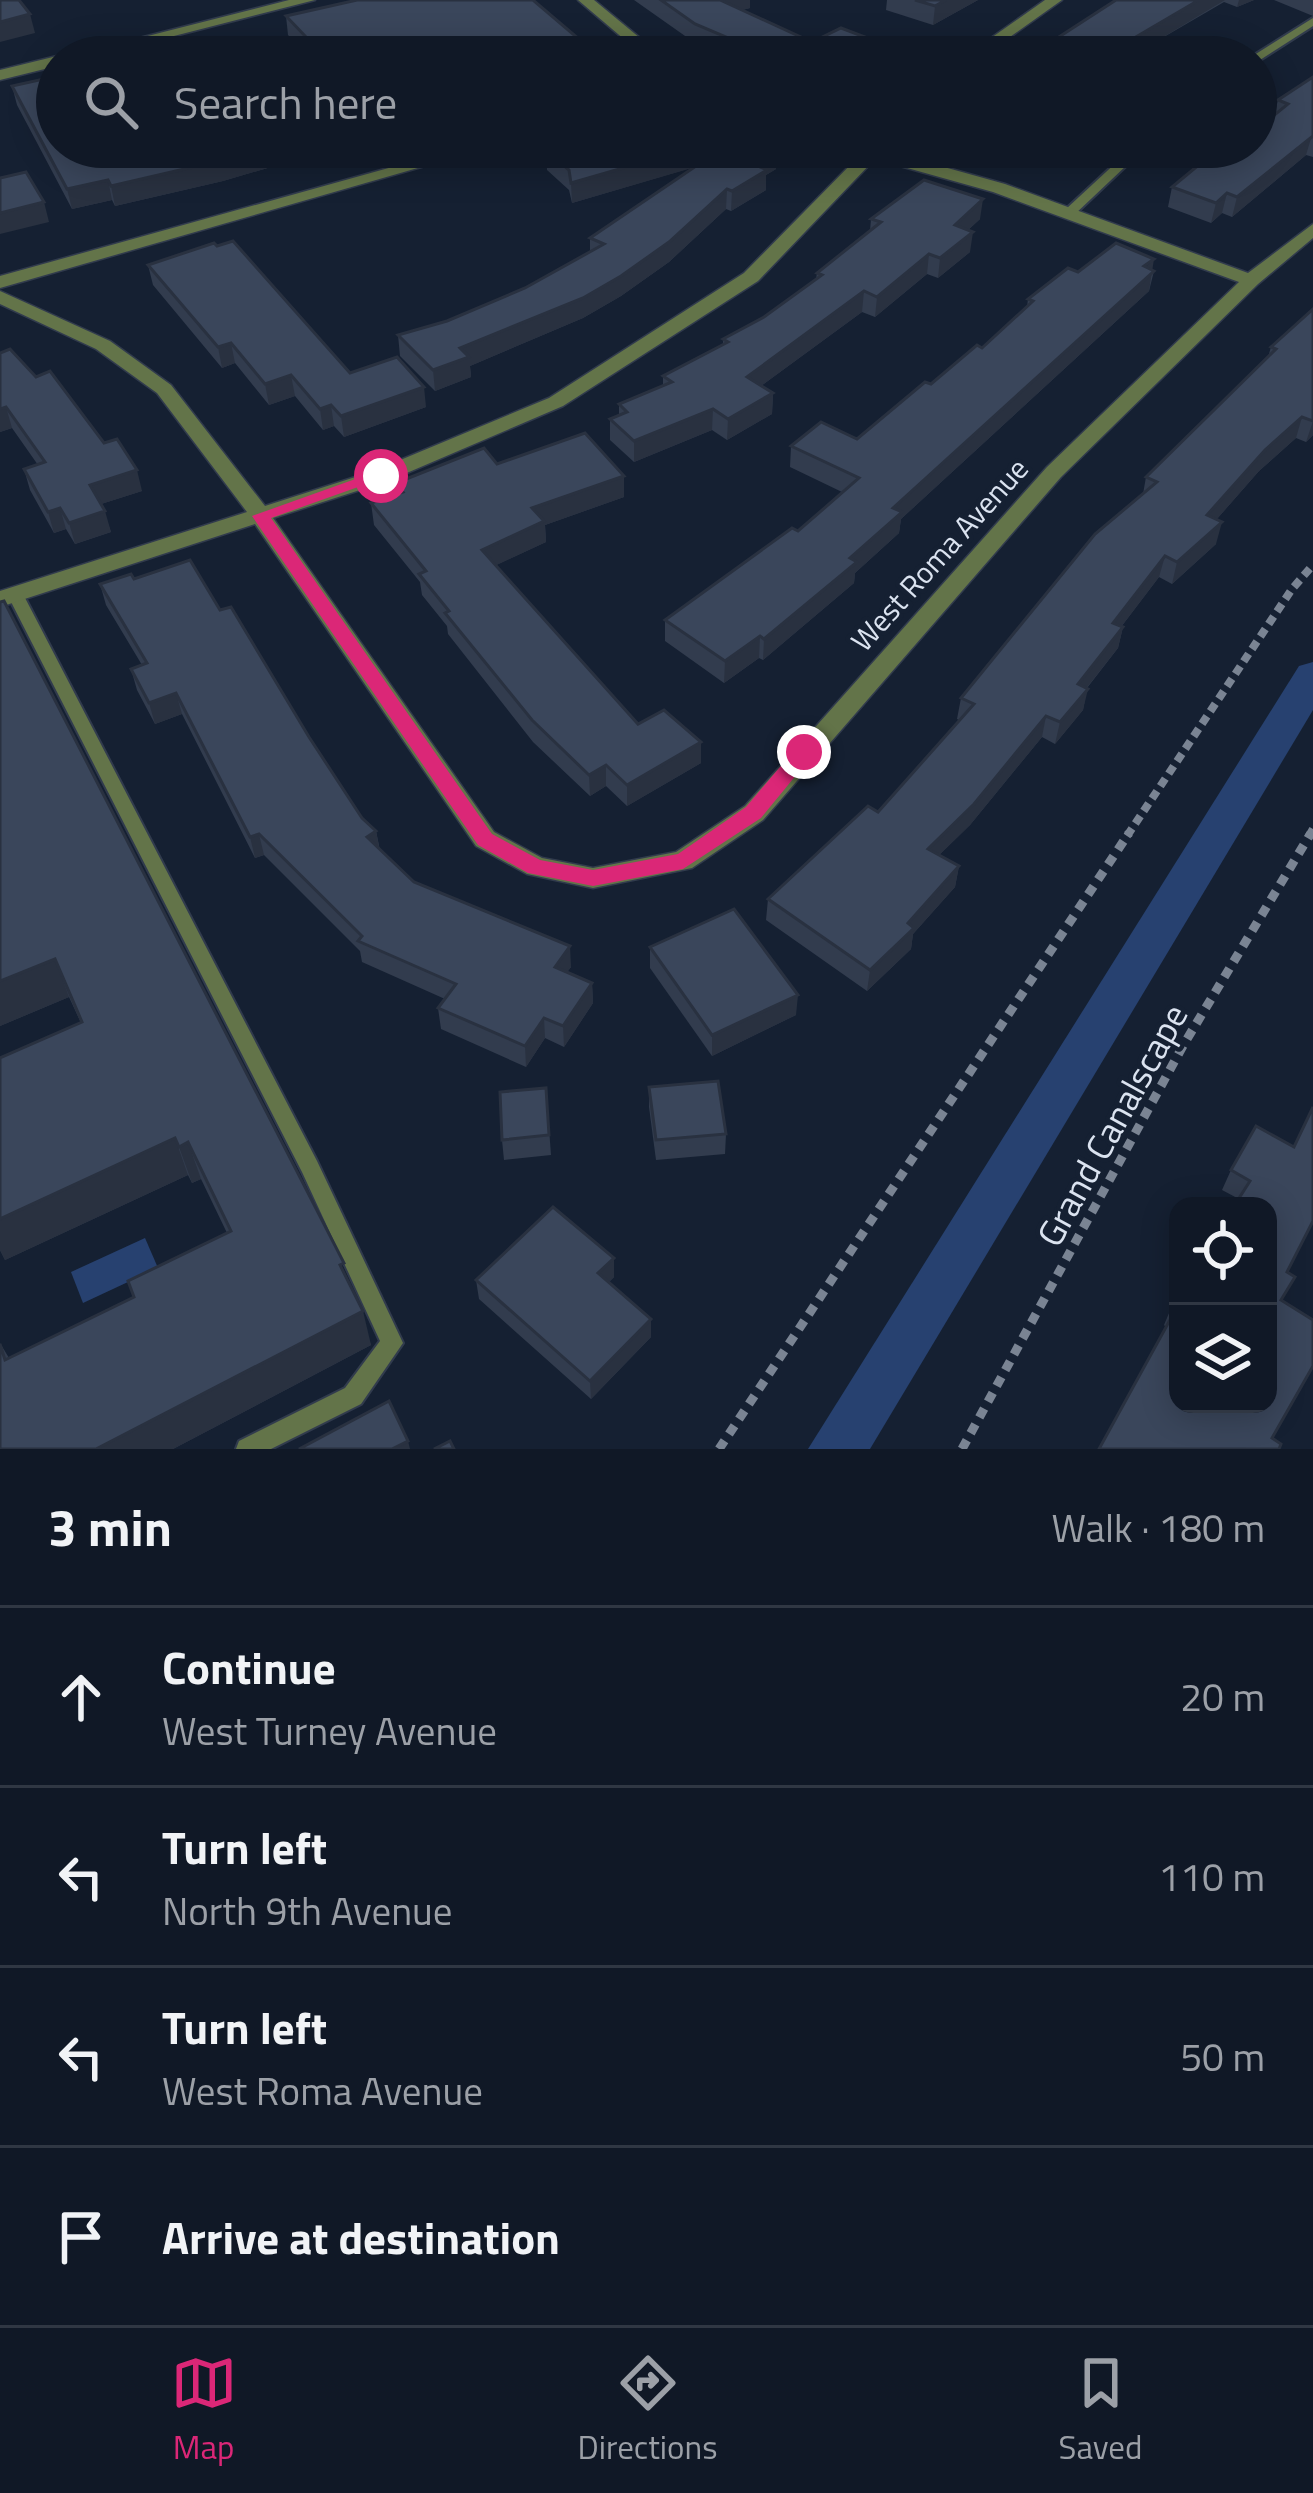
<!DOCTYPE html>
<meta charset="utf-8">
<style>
body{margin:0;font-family:"Titillium Web",sans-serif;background:#19212e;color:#f1f3f6}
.controls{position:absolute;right:36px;bottom:36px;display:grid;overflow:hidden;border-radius:24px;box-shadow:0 6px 30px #0003}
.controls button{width:108px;height:108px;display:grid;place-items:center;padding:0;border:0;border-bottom:3px solid #303743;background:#101826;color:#f1f3f6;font:60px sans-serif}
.stop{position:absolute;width:36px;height:36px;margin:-27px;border:9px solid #db2777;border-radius:50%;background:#fff}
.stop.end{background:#db2777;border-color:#fff;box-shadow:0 3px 12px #0008}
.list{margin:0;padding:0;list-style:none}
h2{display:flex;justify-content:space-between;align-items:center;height:156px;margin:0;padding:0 48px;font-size:51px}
h2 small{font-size:39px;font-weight:400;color:#9ca0a7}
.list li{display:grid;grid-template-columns:78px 1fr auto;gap:36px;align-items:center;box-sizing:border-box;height:180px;padding:0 48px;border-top:3px solid #303743}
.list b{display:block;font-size:45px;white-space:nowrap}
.list p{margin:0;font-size:39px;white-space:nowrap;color:#9ca0a7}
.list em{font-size:39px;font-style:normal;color:#9ca0a7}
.icon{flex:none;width:66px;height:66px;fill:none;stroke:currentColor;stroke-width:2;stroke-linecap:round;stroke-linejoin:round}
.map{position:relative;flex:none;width:1313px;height:1449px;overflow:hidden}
.search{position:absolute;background:#101826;box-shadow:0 6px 30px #0003;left:36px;right:36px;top:36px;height:132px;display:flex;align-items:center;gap:30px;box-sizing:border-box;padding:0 42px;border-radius:66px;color:#9ca0a7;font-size:45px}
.sheet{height:876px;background:#101826}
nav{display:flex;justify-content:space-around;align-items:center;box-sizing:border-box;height:168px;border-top:3px solid #303743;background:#101826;font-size:33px;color:#9ca0a7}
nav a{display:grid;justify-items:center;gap:6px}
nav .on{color:#db2777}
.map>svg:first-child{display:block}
.water{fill:#274170}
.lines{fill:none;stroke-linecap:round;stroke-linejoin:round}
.canal{fill:#274170;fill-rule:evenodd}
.service-casing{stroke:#313b4d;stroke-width:4}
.minor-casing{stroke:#313b4d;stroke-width:3}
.path-far1{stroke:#7a8493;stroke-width:8;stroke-dasharray:9 6;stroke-linecap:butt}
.path{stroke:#7a8493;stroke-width:9;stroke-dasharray:10 8;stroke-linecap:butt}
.service{fill:#637449;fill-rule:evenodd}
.minor{fill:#637449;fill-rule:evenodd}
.wall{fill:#323c4e}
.shaded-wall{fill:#293140}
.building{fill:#3a465b;stroke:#293140;stroke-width:3}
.route{fill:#db2777}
.labels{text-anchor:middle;stroke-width:9;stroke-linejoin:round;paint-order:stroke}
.street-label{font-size:30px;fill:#dbe3f0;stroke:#152032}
.near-street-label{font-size:36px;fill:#dbe3f0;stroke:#152032}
</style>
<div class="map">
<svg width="1313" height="1449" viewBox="0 0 1313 1449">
<rect width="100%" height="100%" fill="#152032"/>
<polygon class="water" points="145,1238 158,1268 83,1303 71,1272"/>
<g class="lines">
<polygon class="canal" points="1313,662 1313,710 870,1449 808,1449 1299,666"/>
<g class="service-casing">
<g id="service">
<polygon points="1313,18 1313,26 1260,60 1256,61 1256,57 1251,57"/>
<polygon points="1133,147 1146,147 1074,215 1066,215 1066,209"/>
<polygon points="15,589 23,594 317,1161 403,1343 361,1404 271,1449 236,1449 239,1441 345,1388 380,1341 302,1172 7,594"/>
</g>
</g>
<g class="minor-casing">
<g id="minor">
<polygon points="289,0 315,0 92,57 65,57"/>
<polygon points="578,0 594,0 663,57 645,57"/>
<polygon points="1045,0 1062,0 982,57 964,57"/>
<polygon points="57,56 57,66 0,80 0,70"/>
<polygon points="464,147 491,147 0,288 0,276"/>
<path d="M844,147h41l-2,3 122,34 243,89 65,-49v14l-55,46 -197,193 -298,343 -71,48 -99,20 -66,-14 -51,-28 -221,-322 -255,83v-16l247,-79 -90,-119 -61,-44 -96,-45v-13l110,50 61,44 94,121 109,-35 175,-73 195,-125 116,-118zM875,159l118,33 246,90 -192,185 -302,339 -69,46 -83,16 -51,-10 -48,-26 -221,-314 115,-37 175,-75 195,-125z"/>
</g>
</g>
<g class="path-far1">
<polyline points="1127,836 1292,589 1313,565"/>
<polyline points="1309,836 1313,829"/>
</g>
<g class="path">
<polyline points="719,1449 1129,833"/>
<polyline points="962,1449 1184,1044 1311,833"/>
</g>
<use href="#service" class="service"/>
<use href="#minor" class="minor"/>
</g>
<g class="wall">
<polygon points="634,0 750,0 750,8 742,10 812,42 901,57 728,57 695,43"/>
<polygon points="887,0 978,0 933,25 886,10"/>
<polygon points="1116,0 1254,0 1237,7 1224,2 1145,48 1143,57 1028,57"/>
<polygon points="1274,0 1313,0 1313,16"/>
<polygon points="544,9 593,57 309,57 288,35 286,16"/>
<polygon points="1313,77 1313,157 1306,155 1232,217 1222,213 1211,223 1168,207 1172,187 1228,153 1274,116 1278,100"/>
<polygon points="12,86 57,147 339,147 223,181 115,206 112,200 72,209 17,105"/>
<polygon points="969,147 1034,147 1014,163"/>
<polygon points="546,150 777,150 776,169 766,175 766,190 731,211 726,209 669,262 621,296 583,318 470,366 471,377 435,391 400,356 398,335 447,321 525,288 590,252 590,238 694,167 572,203 569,190 547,170"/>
<polygon points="871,219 980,219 968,230 970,252 938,278 927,274 875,317 862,312 761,386 773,393 772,414 727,440 712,430 634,462 610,440 610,419 619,415 619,404 663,386 663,376 723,344 723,339 764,317 816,279 817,273 870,231"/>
<polygon points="148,265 350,373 426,407 344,437 334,426 323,430 295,396 269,405 235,363 222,368 153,285"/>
<polygon points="1152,270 1154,271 1149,291 901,519 899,533 855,573 854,583 763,660 759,658 724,683 665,641 665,620 798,531 842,492 790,467 791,446 857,439 982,348 1027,307 1028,299 1078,272"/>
<polygon points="1313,309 1313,435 1306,442 1296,438 1259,471 1216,520 1216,544 1172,584 1159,577 1121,627 1123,627 1118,648 1087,688 1083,710 1055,744 1042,737 970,825 939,855 959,866 955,887 913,934 911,949 867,991 766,920 768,899 878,812 959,720 957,719 961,698 1143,494 1146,477 1268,357 1271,347"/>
<polygon points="0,353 36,377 104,443 142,491 101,504 111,532 75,544 66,529 54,533 30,490 24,469 38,465 12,428 0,432"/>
<polygon points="497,464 624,497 545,525 546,542 496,565 638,724 701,763 627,806 606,786 590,796 533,742 448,634 447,626 422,595 420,582 374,525 371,503 397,494 396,483"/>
<polygon points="134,579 220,610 309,737 362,818 376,831 380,850 414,882 571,967 567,972 592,983 593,1003 564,1047 545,1038 526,1067 441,1029 438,1008 445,999 362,962 360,951 264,855 255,858 182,714 155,724 137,690 131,669 142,665 106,605 100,584"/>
<polygon points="0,602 349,1282 371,1345 173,1449 0,1449 0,1343 9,1358 134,1297 227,1233 201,1179 192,1183 188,1175 5,1260 0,1250 0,1058 81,1023 69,997 0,1026"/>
<polygon points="650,947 796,1015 712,1056 650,968"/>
<polygon points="649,1087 726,1134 725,1154 656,1160 649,1107"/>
<polygon points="546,1088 551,1155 504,1160 502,1140"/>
<polygon points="1256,1126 1287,1272 1282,1301 1272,1438 1279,1449 1164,1325 1172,1306 1239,1199 1222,1190 1231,1170"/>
<polygon points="614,1277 608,1283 651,1337 591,1399 479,1299 476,1280"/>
</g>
<g class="shaded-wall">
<polygon points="716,0 750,0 750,8 716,17"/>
<polygon points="946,0 978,0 933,25 935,6"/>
<polygon points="1199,0 1225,0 1145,48 1143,57 1127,57 1134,38"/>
<polygon points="1239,0 1254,0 1237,7"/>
<polygon points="30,14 35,33 0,42 0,22"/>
<polygon points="1312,135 1306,155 1232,217 1237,197"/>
<polygon points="268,147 339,147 223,181 115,206 111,186"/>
<polygon points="696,147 726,147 726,158 572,203 571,183"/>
<polygon points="1016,147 1034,147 1014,163"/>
<polygon points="777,150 776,169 766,175 766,190 731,211 732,191 753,164"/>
<polygon points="108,180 112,200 72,209 67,189"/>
<polygon points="727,189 726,209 669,262 621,296 583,318 470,366 471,377 435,391 433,370 460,348"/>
<polygon points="1227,193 1222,213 1211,223 1216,203"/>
<polygon points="983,199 980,219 952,245 955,225"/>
<polygon points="44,202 49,222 0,234 0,213"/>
<polygon points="973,232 970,252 938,278 940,258"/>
<polygon points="929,254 927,274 875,317 877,297"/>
<polygon points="1154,259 1149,291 901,519 899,533 855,573 854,583 763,660 764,639 850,558 893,508"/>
<polygon points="864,291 862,312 746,397 747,377"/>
<polygon points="231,343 235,363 222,368 218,347"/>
<polygon points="291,375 295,396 269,405 265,384"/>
<polygon points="424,387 426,407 344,437 341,416"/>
<polygon points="773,393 772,414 727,440 728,419"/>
<polygon points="331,405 334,426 323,430 320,409"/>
<polygon points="6,407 12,428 0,432 0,409"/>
<polygon points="713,409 712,430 634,462 634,441"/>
<polygon points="1302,417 1296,438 1259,471 1202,536 1207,515 1265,450"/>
<polygon points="1313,421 1313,435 1306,442"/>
<polygon points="137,470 142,491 95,506 90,485"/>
<polygon points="624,476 624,497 545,525 546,542 484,571 482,550 532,508"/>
<polygon points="60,508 66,529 54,533 48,512"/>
<polygon points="105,511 111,532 75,544 69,523"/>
<polygon points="1222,522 1216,544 1172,584 1177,562"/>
<polygon points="1165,556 1159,577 1108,644 1113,623"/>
<polygon points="1123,627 1118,648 1073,705 1078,684"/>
<polygon points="760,636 759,658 724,683 725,661"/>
<polygon points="1088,689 1083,710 1055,744 1060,722"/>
<polygon points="176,693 182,714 155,724 149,703"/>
<polygon points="1046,716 1042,737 970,825 924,870 928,849"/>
<polygon points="701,742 701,763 627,806 627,785"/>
<polygon points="606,765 606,786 590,796 589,775"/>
<polygon points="376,831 380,852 367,837"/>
<polygon points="259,834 264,855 255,858 250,837"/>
<polygon points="959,866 955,887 913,934 911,949 867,991 870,970 908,923"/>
<polygon points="570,946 571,967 557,987 555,967"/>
<polygon points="55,959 69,997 0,1026 0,981"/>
<polygon points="592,983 593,1003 564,1047 563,1026"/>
<polygon points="798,995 796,1015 712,1056 712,1035"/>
<polygon points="544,1018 545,1038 526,1067 525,1046"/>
<polygon points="175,1138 188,1175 5,1260 0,1250 0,1219"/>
<polygon points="188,1142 201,1179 192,1183 179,1147"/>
<polygon points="614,1258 614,1277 598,1292 598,1273"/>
<polygon points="363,1311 371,1345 173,1449 96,1449"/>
<polygon points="651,1319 651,1337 591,1399 590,1381"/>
<polygon points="408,1441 410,1449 392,1449"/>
</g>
<g class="building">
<polygon points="0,0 19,0 30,14 0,22"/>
<polygon points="357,0 533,0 593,51 580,54 583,57 325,57 286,16"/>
<polygon points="661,0 720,0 812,42 841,28 902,51 892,57 773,57 695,24"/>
<polygon points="915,0 946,0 935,6"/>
<polygon points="1116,0 1199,0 1134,38 1146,42 1127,57 1028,57"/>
<polygon points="199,44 213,57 141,57"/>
<polygon points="57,76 57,147 268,147 219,161 111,186 108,180 67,189 12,86"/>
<polygon points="1313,77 1313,136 1237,197 1227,193 1216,203 1172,187 1218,149 1228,153 1235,147 1256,147 1256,130 1288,104 1278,100"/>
<polygon points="557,147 696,147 571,183 569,170 546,150"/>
<polygon points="724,147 771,147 777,150 753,164 767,170 732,191 727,189 669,242 621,276 583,298 460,348 469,357 433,370 398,335 447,321 525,288 604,244 590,238"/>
<polygon points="26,172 44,202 0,213 0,178"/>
<polygon points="924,180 983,199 955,225 973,232 940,258 929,254 877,297 864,291 747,377 773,393 728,419 713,409 634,441 610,419 627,412 619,404 672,382 663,376 728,342 723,339 764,317 822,275 817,273 881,222 871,219"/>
<polygon points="233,241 350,373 397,357 424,387 341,416 331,405 320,409 291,375 265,384 231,343 218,347 148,265 214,243 217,246"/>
<polygon points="1116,243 1154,259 1144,266 1154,271 893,508 902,512 850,558 857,562 764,639 760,636 725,661 665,620 792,528 798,531 859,478 791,446 821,422 857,439 925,382 931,384 977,345 982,348 1033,301 1028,299 1068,268 1078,272"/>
<polygon points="1313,309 1313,421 1302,417 1265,450 1207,515 1222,522 1177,562 1165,556 1113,623 1123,627 1078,684 1088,689 1060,722 1046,716 974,804 928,849 959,866 908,923 914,928 870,970 768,899 868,806 878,812 974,704 961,698 1095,534 1157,482 1146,477 1276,349 1271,347"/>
<polygon points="10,349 36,377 50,371 104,443 117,439 137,470 90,485 105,511 69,523 60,508 48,512 24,469 45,462 6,407 0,409 0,353"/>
<polygon points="585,433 624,476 532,508 544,521 482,550 638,724 664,710 701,742 627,785 606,765 589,775 532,720 445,613 449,611 419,574 426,571 371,503 403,492 396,483 484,448 497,464"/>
<polygon points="190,560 220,610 231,607 309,737 362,818 376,831 367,837 414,882 570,946 555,967 592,983 563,1026 544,1018 525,1046 438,1008 456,984 358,941 362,936 259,834 250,837 176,693 149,703 131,669 147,663 100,584 131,574 134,579"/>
<polygon points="4,601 344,1263 340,1265 363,1311 96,1449 0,1449 0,1344 5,1360 134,1297 128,1281 231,1231 188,1142 179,1147 175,1138 0,1219 0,1058 82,1022 55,959 0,981 0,602"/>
<polygon points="734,909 798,995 712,1035 650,947"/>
<polygon points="718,1081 726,1134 656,1140 649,1087"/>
<polygon points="546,1088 549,1135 502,1140 500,1092"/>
<polygon points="1313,1107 1313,1221 1287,1272 1295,1277 1281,1300 1313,1320 1313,1366 1272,1438 1281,1444 1279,1449 1099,1449 1176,1309 1172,1306 1178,1297 1178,1404 1268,1404 1268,1206 1234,1206 1250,1181 1231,1170 1256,1126 1294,1147"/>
<polygon points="553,1207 614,1258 598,1273 651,1319 590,1381 476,1280"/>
<polygon points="389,1401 408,1441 392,1449 299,1449"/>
<polygon points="450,1441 454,1449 434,1449"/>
</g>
<polygon class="route" points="375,472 389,476 271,518 492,834 540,860 593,870 678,854 746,807 797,747 811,747 811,757 761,818 683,869 593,886 528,873 478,845 252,516"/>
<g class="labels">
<g class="street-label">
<text transform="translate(940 555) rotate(-48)" y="10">West Roma Avenue</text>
</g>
<g class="near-street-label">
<text transform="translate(1112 1125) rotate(-61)" y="13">Grand Canalscape</text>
</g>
</g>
</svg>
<div class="controls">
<button><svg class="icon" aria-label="locate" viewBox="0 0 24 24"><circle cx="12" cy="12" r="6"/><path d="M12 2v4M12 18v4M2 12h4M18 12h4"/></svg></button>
<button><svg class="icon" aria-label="layers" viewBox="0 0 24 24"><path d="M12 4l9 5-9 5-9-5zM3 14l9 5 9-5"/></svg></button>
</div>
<div class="stop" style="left:381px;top:476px"></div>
<div class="stop end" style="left:804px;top:752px"></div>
<div class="search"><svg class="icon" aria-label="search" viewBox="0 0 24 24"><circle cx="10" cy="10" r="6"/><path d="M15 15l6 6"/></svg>Search here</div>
</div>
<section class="sheet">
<h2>3 min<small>Walk · 180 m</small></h2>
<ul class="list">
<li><svg class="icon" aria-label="ahead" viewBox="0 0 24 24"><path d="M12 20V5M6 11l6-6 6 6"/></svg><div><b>Continue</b><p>West Turney Avenue</p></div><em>20 m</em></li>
<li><svg class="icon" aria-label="left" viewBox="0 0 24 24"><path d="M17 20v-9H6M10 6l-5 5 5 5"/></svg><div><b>Turn left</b><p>North 9th Avenue</p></div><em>110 m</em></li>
<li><svg class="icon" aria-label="left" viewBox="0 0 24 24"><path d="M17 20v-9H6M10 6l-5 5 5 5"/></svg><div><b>Turn left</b><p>West Roma Avenue</p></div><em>50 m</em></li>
<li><svg class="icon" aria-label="arrive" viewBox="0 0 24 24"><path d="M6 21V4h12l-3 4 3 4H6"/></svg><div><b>Arrive at destination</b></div></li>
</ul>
</section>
<nav>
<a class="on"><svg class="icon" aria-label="map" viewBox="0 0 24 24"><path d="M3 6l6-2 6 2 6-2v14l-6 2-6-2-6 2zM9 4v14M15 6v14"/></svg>Map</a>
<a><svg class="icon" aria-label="directions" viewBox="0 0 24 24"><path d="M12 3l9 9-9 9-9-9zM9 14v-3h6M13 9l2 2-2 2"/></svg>Directions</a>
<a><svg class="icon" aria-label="saved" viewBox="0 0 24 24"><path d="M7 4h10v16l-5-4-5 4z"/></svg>Saved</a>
</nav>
